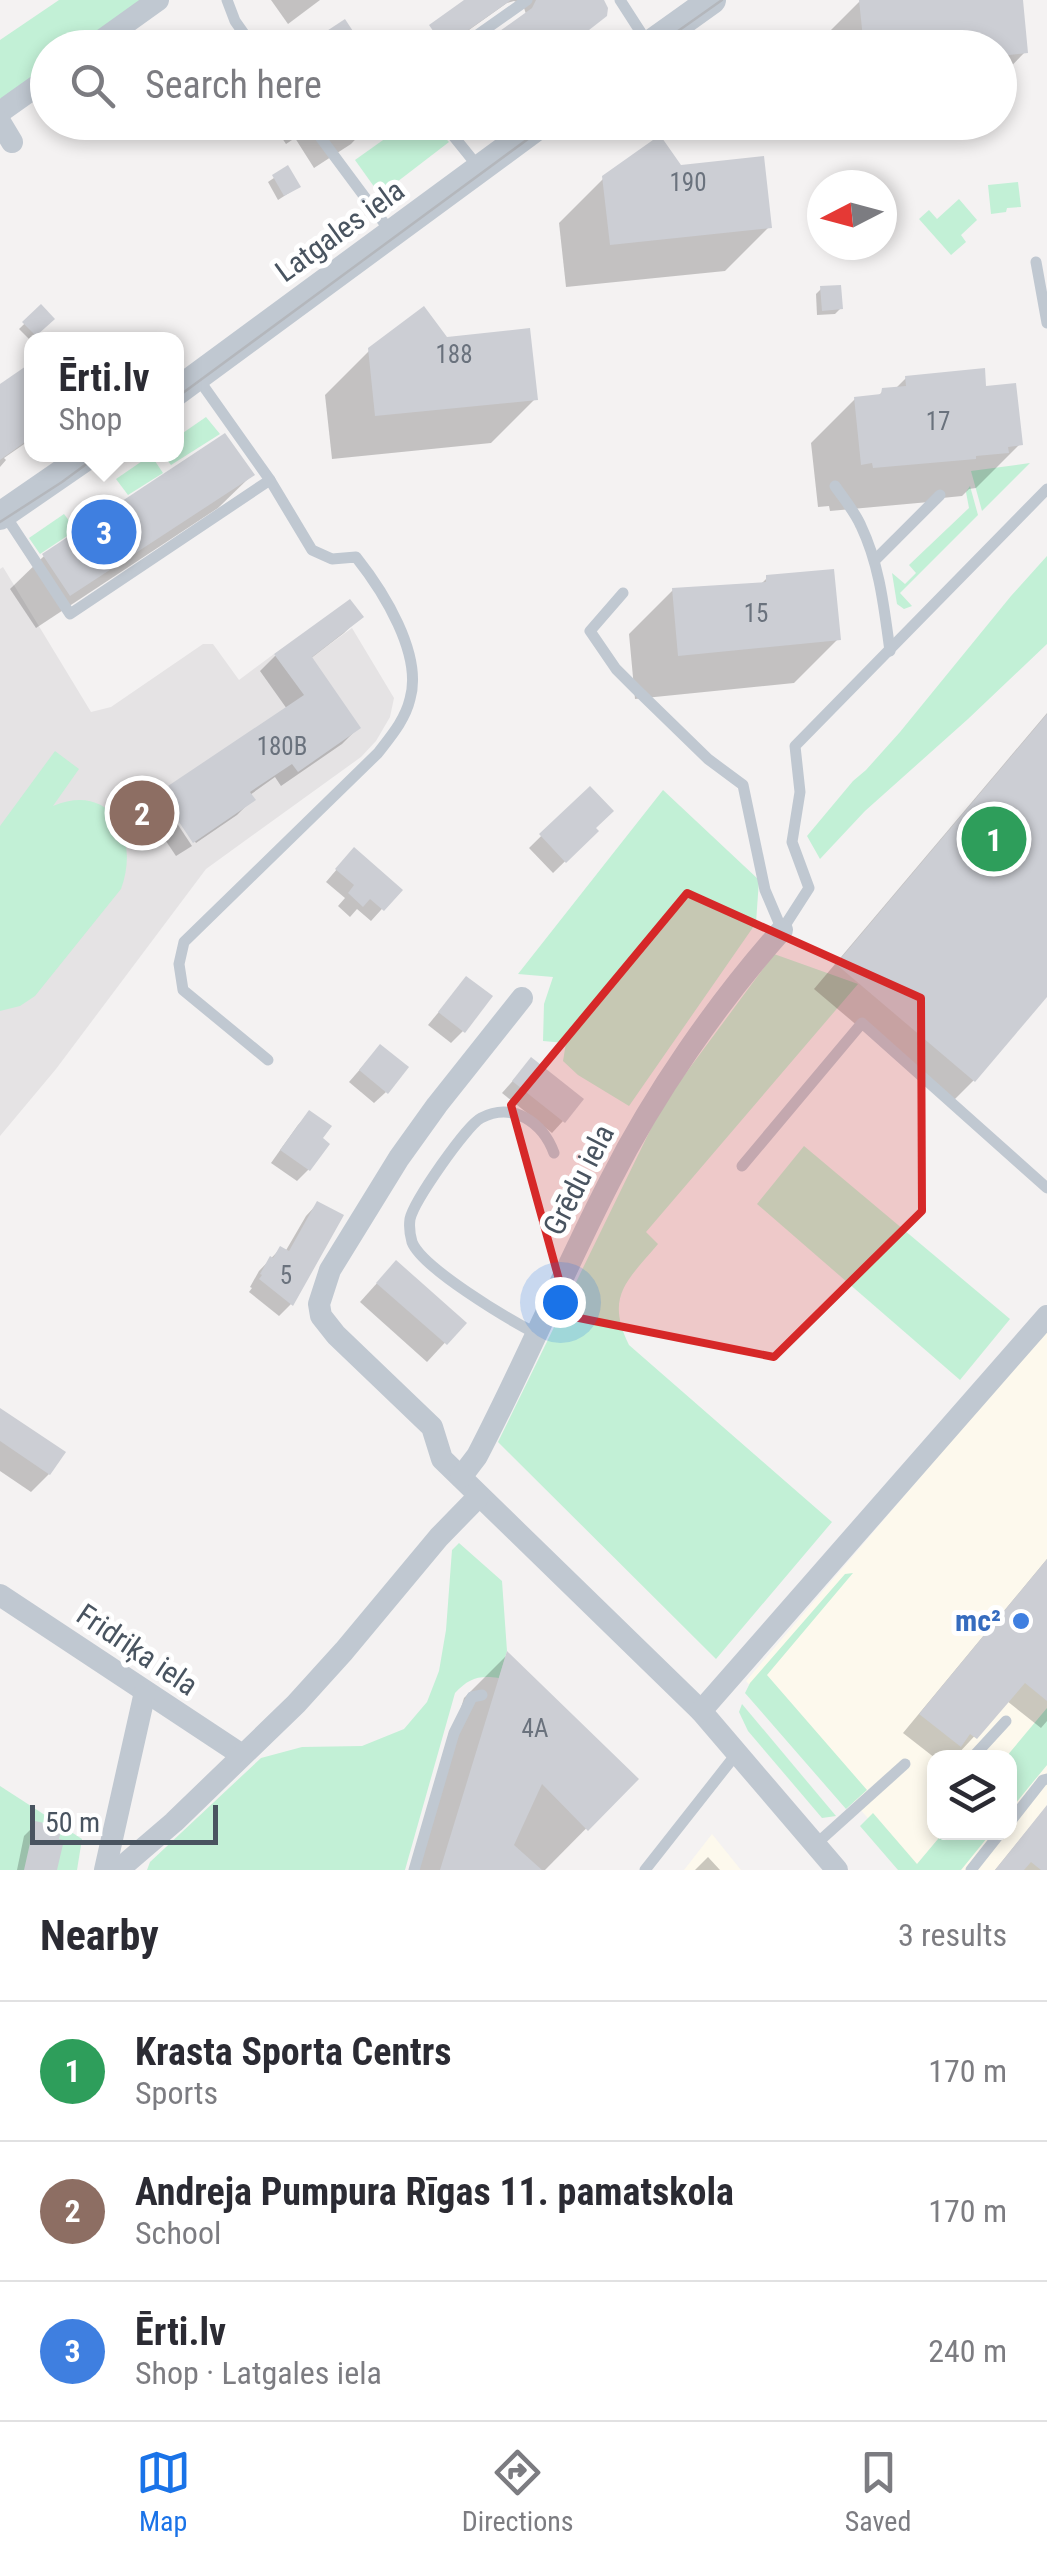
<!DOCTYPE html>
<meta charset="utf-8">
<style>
body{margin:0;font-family:"Roboto Condensed",sans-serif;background:#f2f2f3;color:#2b2b33}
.controls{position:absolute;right:30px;bottom:30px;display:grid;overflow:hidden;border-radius:20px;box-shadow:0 5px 15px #0003}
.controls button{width:90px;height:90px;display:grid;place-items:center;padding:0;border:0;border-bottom:2px solid #e1e1e2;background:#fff;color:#2b2b33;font:50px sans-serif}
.compass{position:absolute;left:807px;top:170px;width:90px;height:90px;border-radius:50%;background:#fff;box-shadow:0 5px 15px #0003;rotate:264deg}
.scale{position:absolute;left:30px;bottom:25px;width:188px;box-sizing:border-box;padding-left:10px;border:5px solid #495460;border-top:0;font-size:28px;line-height:35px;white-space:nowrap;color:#495460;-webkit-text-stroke:8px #fff;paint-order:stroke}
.you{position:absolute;left:560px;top:1302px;width:35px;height:35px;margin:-25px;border:8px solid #fff;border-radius:50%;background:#1a73e8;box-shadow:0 0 0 15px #1a73e833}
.badge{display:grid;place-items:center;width:65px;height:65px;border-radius:50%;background:#1a73e8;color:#fff;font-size:32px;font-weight:700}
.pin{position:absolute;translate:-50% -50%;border:5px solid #fff;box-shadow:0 2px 10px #0006}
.popup{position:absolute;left:24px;top:332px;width:160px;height:130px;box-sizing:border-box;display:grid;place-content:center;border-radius:20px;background:#fff;filter:drop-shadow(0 2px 8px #0005);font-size:32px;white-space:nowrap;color:#7c7c81}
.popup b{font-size:38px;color:#2b2b33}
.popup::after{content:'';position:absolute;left:50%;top:100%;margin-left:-20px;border:20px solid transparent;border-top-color:#fff}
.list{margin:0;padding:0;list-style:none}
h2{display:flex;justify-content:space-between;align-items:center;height:130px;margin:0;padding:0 40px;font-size:42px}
h2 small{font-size:32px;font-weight:400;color:#7c7c81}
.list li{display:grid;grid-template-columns:65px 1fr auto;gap:30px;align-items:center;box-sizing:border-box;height:140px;padding:0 40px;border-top:2px solid #e1e1e2}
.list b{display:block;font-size:38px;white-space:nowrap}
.list p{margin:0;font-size:32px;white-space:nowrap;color:#7c7c81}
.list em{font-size:32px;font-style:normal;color:#7c7c81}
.icon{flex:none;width:55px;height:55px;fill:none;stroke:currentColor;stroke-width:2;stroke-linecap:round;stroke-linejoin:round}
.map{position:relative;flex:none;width:1047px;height:1870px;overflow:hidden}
.search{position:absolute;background:#fff;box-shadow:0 5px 15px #0003;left:30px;right:30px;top:30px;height:110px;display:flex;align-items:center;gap:25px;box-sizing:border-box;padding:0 35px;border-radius:55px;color:#7c7c81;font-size:38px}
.sheet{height:550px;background:#fff}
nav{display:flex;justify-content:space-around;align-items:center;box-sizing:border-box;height:140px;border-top:2px solid #e1e1e2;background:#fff;font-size:28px;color:#7c7c81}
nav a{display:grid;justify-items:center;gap:5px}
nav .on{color:#1a73e8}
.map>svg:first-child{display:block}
.commercial{fill:#fdf9ed}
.education{fill:#e5e3e4}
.green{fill:#c2f0d6}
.shadow{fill:#0003}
.building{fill:#ccced4}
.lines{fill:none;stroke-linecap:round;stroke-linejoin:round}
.service{stroke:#c0c8d1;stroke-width:11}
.minor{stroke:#c0c8d1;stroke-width:22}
.tertiary{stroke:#c0c8d1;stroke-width:28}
.tram{stroke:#b4b7bc;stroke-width:2.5}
.marked{fill:#d62828;fill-opacity:0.2;stroke:#d62828;stroke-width:8;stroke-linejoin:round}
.shop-dot{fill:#3f7fe0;stroke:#fff;stroke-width:4}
.labels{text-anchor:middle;stroke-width:10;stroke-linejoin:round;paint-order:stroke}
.number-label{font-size:25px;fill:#6a727d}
.street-label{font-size:30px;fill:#495460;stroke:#fff}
.shop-label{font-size:30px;font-weight:bold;fill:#366cbe;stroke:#fff;text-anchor:end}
</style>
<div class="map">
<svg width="1047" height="1870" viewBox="0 0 1047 1870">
<rect width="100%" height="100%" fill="#f4f2f2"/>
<g class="commercial">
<polygon points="1047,1329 1047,1727 1010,1758 934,1758 934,1832 957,1833 914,1870 746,1681"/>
<polygon points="1047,1765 1047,1870 961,1870 991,1833 1010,1832 1010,1810"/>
<polygon points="712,1834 741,1870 684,1870"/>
</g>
<polygon class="education" points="3,567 91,712 111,707 203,644 213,644 239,680 274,654 289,674 352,628 394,698 390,717 376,741 361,757 206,869 56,1069 0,1136 0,569"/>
<g class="green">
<polygon points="59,0 147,0 77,47 48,48 47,68 3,98 0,98 0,40"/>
<polygon points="407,123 431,123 449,142 380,195 355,160"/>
<polygon points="1018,182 1021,207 1007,208 1006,212 991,214 988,185"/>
<polygon points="959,199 977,220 961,235 966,242 951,255 919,219 929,210 937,219"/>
<polygon points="206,417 220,434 171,465 163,455 176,454 177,437"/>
<polygon points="151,455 163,473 128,495 116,479"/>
<polygon points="1030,463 982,511 971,471"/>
<polygon points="970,486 978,515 900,593 912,606 904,609 897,604 892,573 905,584 916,573 909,565 969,508 966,492"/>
<polygon points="64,514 76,530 40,554 29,538"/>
<polygon points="1047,556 1047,644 968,719 865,811 820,859 807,836 853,781 866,770 900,732 1011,596"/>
<path d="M55,751l24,18 -26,37c59,-25 87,33 68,83l-86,107 -15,10 -20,5v-185z"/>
<polygon points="663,790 759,880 756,923 629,1106 578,1075 563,1061 566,1043 543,1041 544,1004 553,977 518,974"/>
<path d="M774,954l84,30 -212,248 12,12c-31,37 -53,52 -29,101l203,177 -116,137 -218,-217 165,-338z"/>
<polygon points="804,1146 1010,1319 960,1380 757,1204"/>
<path d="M459,1543l43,38 5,70 -8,27c-20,-3 -30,0 -44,15l-50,177h-258l3,-8 111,-104 41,-11 60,-1 42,-17 23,-27 12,-31 7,-41 6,-80z"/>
<polygon points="853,1573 767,1675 867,1790 846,1809 745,1693 750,1683 845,1574"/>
<polygon points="742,1704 836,1816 822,1818 748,1731 739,1712"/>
<polygon points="1047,1708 1047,1765 1010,1810 1010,1758 1006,1757"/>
<polygon points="0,1786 82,1839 77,1870 0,1870"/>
<polygon points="873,1813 917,1864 943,1833 991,1833 961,1870 898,1870 860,1826"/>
</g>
<g class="shadow">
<polygon points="271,0 320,0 288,24"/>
<polygon points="468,0 601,0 526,14 523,5 514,1 507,3 445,47"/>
<polygon points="1020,0 1025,52 1000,78 1000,48 816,48 816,45 860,1"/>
<polygon points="277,122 372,122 351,144 314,168 295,138 286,144 274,126"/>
<polygon points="680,168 769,227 725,271 566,287 559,223 604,178"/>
<polygon points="287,169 292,191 278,200 268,182"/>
<polygon points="821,289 841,308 835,314 817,315 816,294"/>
<polygon points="41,308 51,319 30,340 19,329"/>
<polygon points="446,339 535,399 491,443 332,459 325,395 370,350"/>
<polygon points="32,369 32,442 30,440 4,458 6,460 0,467 0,390"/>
<polygon points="906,378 984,389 1020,444 976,488 969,489 962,496 932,499 929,502 830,511 829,506 818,507 811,443 855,399 877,397 883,391 894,390"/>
<polygon points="252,475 218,508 36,628 10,589 44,556"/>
<polygon points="767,578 838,639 794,683 635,699 629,634 673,590 760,585"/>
<polygon points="360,617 344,633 310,659 358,728 342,744 281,786 275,777 250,795 253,799 237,815 196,843 163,794 287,709 260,671 275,656"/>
<polygon points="1047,713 1047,994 973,1081 950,1104 814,989"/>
<polygon points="589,789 592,828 596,831 553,873 529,848"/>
<polygon points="159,796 192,846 176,856 145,810"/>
<polygon points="343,862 399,890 371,921 357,909 350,917 338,906 345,898 326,882"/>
<polygon points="466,979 463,1031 451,1043 428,1025"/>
<polygon points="369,1059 386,1092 374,1103 349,1082"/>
<polygon points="531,1060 563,1121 552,1133 502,1093"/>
<polygon points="310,1113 319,1139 308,1170 297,1181 271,1163 298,1125"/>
<polygon points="317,1204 340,1216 291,1304 279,1316 249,1292 252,1288 250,1287 259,1271 280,1249 285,1252 306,1216"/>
<polygon points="378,1282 463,1323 427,1362 360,1302"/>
<polygon points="0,1411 49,1474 31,1492 0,1471"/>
<polygon points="1047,1559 1047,1721 1041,1728 1007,1701 957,1755 953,1752 947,1758 935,1758 903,1733"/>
<polygon points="507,1655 635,1779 545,1870 411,1870 464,1698"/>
<polygon points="1047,1806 1047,1870 995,1870"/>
<polygon points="36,1824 55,1870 17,1870 24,1836"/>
<polygon points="708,1857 720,1870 695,1870"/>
</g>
<g class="building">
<polygon points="464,0 511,0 454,40 450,48 445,48 429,25"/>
<polygon points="536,0 604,0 608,8 607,16 566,48 476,48 532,8"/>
<polygon points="859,0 1023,0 1028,53 1000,56 1000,48 864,48"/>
<polygon points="345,19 364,48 301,48"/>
<polygon points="660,135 681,165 764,156 772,228 610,245 602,176"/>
<polygon points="288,165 301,187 284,196 272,175"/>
<polygon points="841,285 843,309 822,311 820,286"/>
<polygon points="41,304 55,319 36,336 22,322"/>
<polygon points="424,306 447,337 530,328 538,400 375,416 368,348"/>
<polygon points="32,362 32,437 0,460 0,384"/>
<polygon points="985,368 986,386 1016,383 1023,445 1008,447 1009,453 976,456 976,459 873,468 872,463 861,465 854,397 881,394 882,388 906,386 905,376"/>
<polygon points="225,433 255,475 70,596 42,554"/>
<polygon points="834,569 841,640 678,656 672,588 766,582 766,575"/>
<polygon points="350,599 364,617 312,657 361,728 298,772 292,764 250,792 256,800 193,843 159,792 304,695 274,654"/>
<polygon points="1047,714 1047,997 975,1082 836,964"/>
<polygon points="590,786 614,811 596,828 599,831 566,863 539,834"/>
<polygon points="354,847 403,890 384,911 370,899 363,907 348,893 354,885 335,869"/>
<polygon points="466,976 493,996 465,1033 438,1012"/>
<polygon points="380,1044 409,1067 388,1094 359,1070"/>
<polygon points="531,1057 584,1099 565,1123 512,1081"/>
<polygon points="309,1110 332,1126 323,1138 330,1144 310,1171 280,1150"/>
<polygon points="317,1201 344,1215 293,1306 259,1279 262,1275 260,1274 270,1256 273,1258 280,1246 289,1251"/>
<polygon points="396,1260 467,1323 447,1345 376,1283"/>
<polygon points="0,1408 66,1452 50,1475 0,1441"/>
<polygon points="1047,1559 1047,1701 1025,1683 977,1739 970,1734 961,1747 919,1714"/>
<polygon points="507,1651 639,1779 588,1831 542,1784 514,1845 542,1870 440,1870"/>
<polygon points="1047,1805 1047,1870 1041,1870 1031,1862 1024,1870 995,1870"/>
<polygon points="35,1821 62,1827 59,1839 64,1840 57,1870 24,1870"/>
</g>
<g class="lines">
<g class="service">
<polyline points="227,0 235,21 254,48"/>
<polyline points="620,0 649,45"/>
<polyline points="459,48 527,0"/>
<polyline points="309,122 390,231"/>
<polyline points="442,122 480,169"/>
<polyline points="502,122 516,142"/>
<polyline points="1036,262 1047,323"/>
<path d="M835,486c9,13 20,26 26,40 19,40 23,82 29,125"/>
<polyline points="5,515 70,614 270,480 197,377"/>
<polyline points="875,560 940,495"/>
<polyline points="623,593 590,631 616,669 636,689 708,759 743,785 765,890 782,930"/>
<polyline points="782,930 809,888 792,842 800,792 795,746 1047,489"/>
<path d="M268,1060l-85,-70 -4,-26 5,-22 194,-189c13,-17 27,-33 32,-54 13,-45 -27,-108 -54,-142l-24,2 -20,-9 -42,-70"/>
<polyline points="742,1166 862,1023 1047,1188"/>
<path d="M535,1333c-27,-14 -113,-65 -123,-91 -2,-7 -3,-16 -2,-23 4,-18 56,-93 71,-101 32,-17 62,5 73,35"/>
<polyline points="972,1758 1006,1721"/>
<polyline points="1010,1822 1043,1780 1047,1779"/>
<polyline points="815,1845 905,1764"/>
<polyline points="414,1870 454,1733 472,1697 482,1695"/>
<polyline points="645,1870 737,1753"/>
<polyline points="971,1870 1001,1832"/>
</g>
<g class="minor">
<polyline points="91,48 158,0"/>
<polyline points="0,112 48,78"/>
<polyline points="0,122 12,142"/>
<polyline points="522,998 437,1105 399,1158 330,1270 319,1304 321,1316 336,1335 432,1427 442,1459 701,1711 837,1870"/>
<path d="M461,1477l16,-21c47,-90 86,-184 133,-275 44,-87 107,-178 172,-251"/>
<polyline points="0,1595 242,1755"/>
<polyline points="701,1711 1047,1316"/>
<polyline points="105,1870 145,1692"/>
<polyline points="118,1870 174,1822 296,1704 344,1651 439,1537 479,1496"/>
</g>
<g class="tertiary">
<polyline points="645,48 712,0"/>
<polyline points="176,392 543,122"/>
<polyline points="0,516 90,454"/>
</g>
<g class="tram">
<polyline points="654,48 722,0"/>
<polyline points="176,398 551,122"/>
<polyline points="0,522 62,482 100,454"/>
</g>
</g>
<path class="marked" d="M687,893l234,105 1,213 -148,146 -205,-41 -58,-211z"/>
<circle class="shop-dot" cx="1021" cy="1621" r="10"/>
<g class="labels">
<g class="number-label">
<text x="688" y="191">190</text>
<text x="454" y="363">188</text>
<text x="938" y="430">17</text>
<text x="756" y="622">15</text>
<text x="282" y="755">180B</text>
<text x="286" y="1284">5</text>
<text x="535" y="1737">4A</text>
</g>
<g class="street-label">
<text transform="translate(340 231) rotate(-36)" y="10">Latgales iela</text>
<text transform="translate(579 1180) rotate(-63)" y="10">Grēdu iela</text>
<text transform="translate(137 1650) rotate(34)" y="10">Fridriķa iela</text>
</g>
<g class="shop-label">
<text x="1001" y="1631">mc²</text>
</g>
</g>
</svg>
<div class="controls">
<button><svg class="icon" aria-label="layers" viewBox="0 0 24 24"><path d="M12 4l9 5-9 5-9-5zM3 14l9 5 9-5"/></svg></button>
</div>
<svg class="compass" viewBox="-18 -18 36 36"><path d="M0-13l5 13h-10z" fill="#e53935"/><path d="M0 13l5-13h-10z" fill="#7c7c81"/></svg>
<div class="scale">50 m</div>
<div class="you"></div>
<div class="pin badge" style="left:994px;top:839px;background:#2e9e5b">1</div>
<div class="pin badge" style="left:142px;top:813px;background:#8d6e63">2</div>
<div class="pin badge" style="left:104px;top:532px;background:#3f7fe0">3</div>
<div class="popup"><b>Ērti.lv</b>Shop</div>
<div class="search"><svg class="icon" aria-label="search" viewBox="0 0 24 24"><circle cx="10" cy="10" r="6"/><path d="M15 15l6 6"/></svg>Search here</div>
</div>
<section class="sheet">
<h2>Nearby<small>3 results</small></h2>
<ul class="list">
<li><span class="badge" style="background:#2e9e5b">1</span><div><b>Krasta Sporta Centrs</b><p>Sports</p></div><em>170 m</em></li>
<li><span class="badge" style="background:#8d6e63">2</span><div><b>Andreja Pumpura Rīgas 11. pamatskola</b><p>School</p></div><em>170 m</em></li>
<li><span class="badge" style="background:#3f7fe0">3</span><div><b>Ērti.lv</b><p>Shop · Latgales iela</p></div><em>240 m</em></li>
</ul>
</section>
<nav>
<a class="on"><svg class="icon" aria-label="map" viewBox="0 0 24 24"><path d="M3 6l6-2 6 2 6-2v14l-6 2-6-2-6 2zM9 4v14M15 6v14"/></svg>Map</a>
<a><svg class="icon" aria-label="directions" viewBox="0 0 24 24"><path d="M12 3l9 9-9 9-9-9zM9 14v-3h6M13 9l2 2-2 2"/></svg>Directions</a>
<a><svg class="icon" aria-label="saved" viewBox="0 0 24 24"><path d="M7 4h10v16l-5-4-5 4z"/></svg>Saved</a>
</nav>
